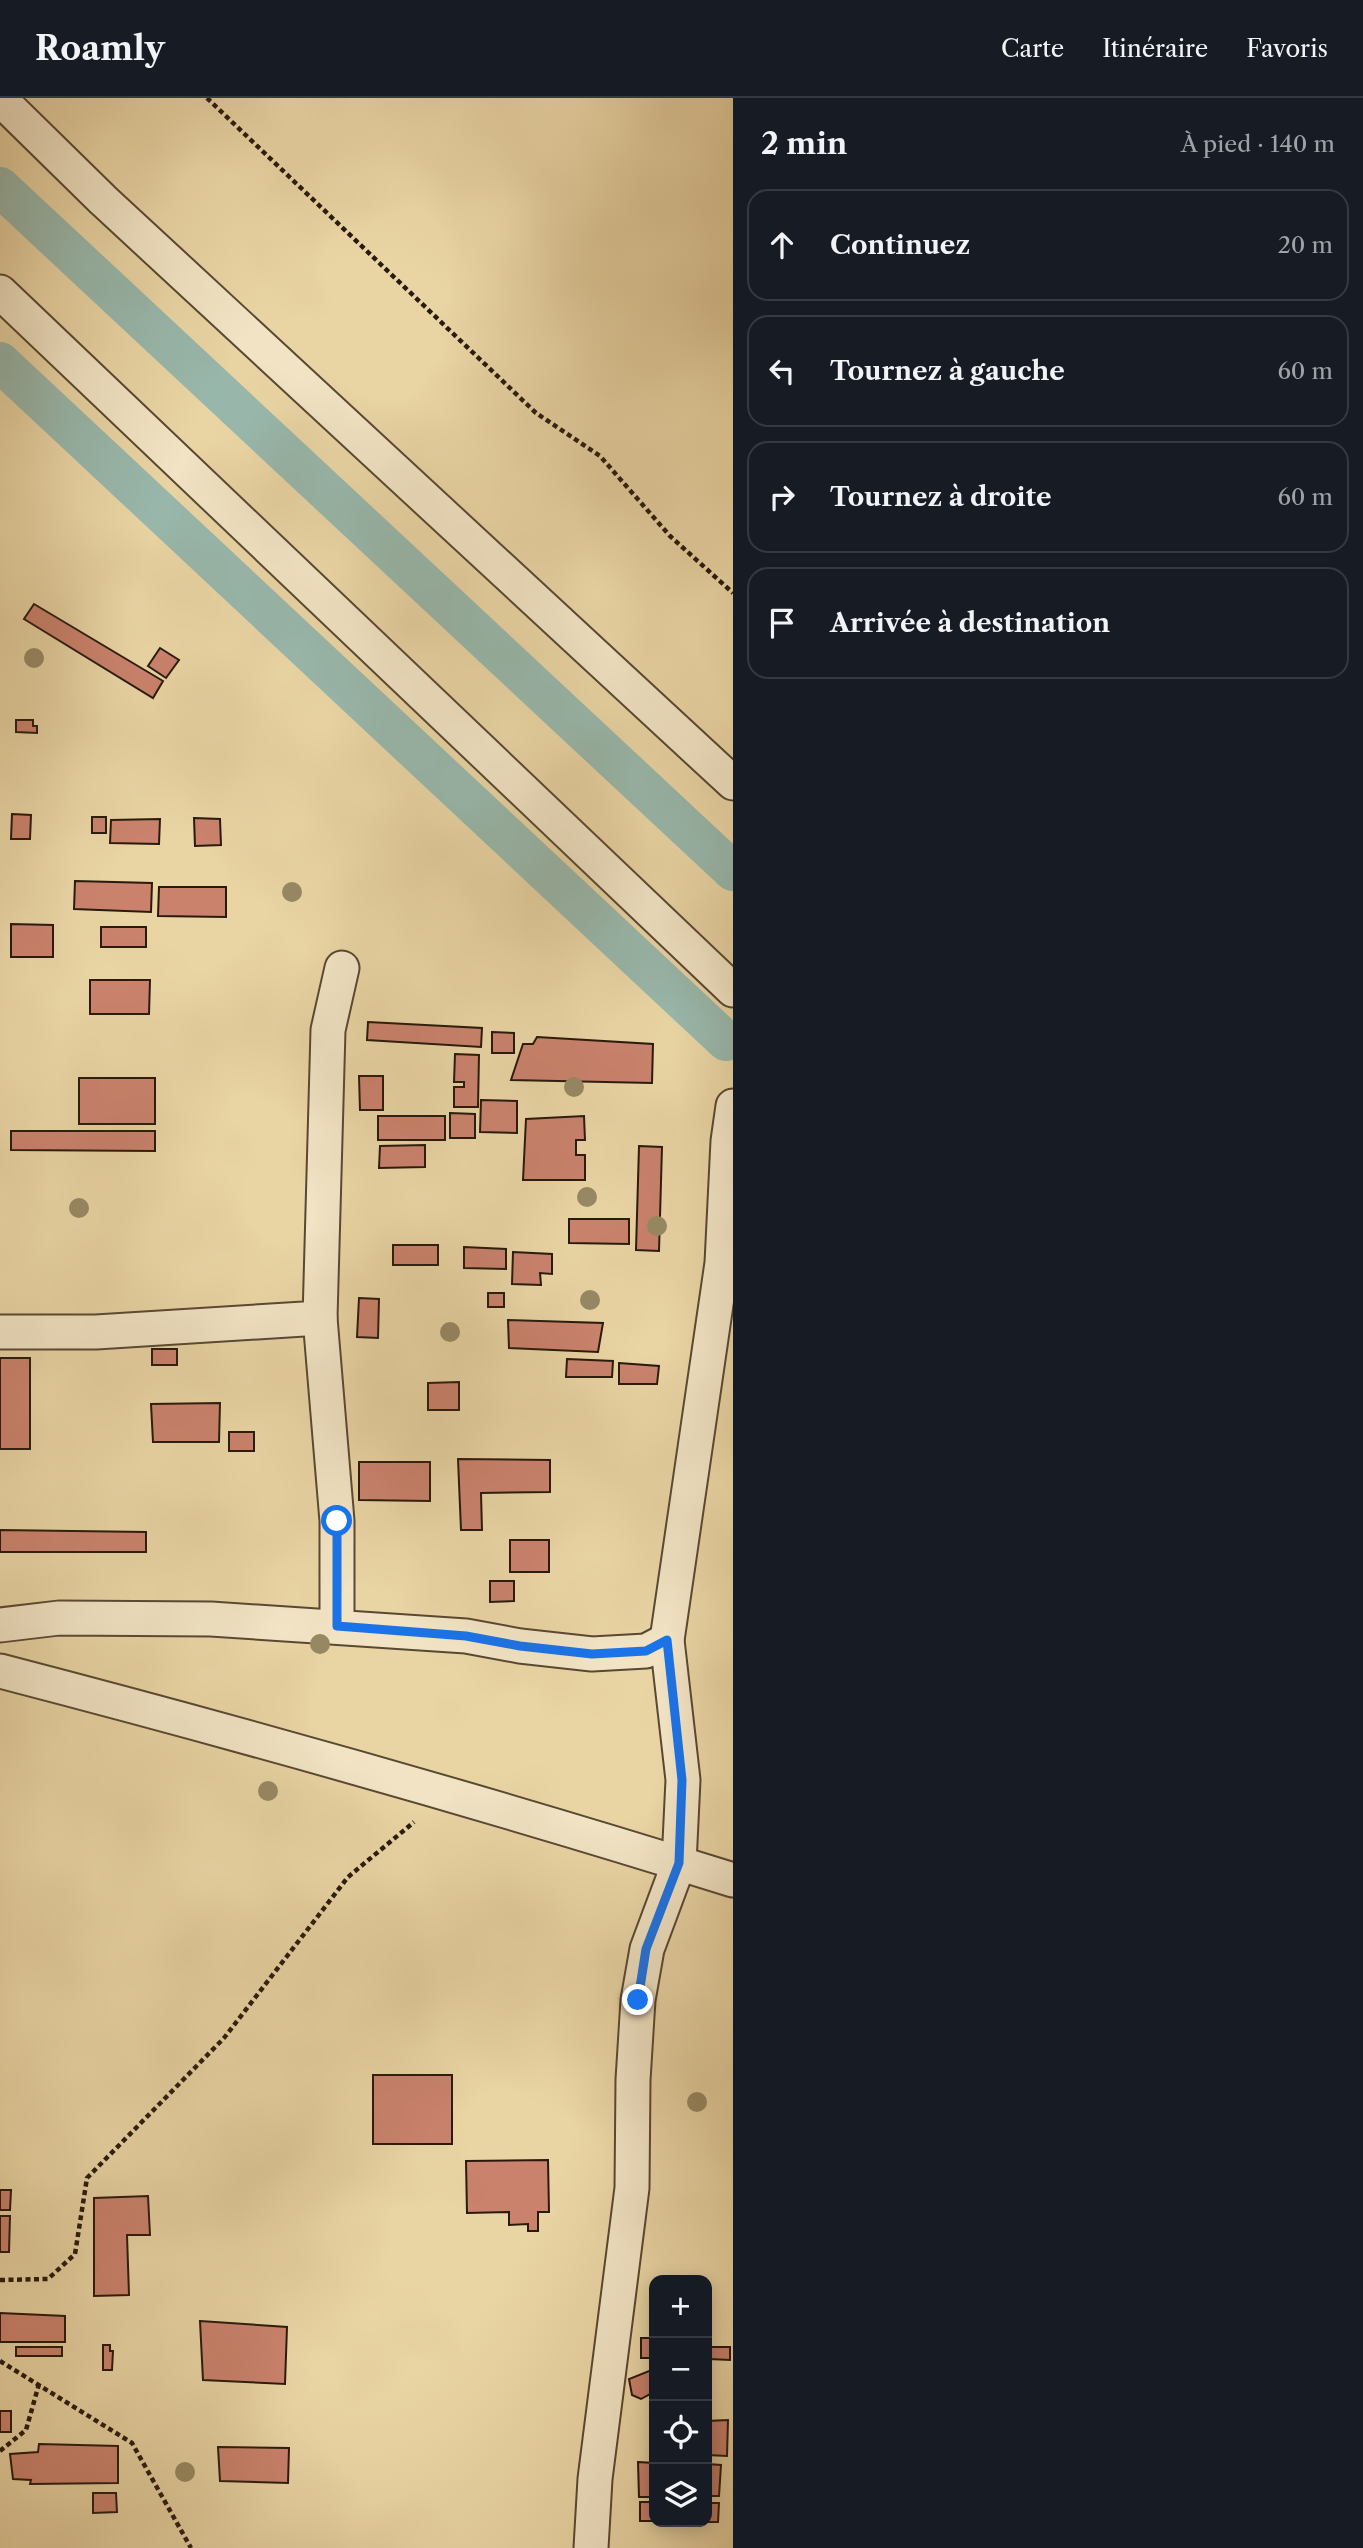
<!DOCTYPE html>
<html lang="fr">
<meta charset="utf-8">
<style>
body{margin:0;font-family:"Libre Caslon Text",serif;background:#242831;color:#f1f3f6}
.controls{position:absolute;right:21px;bottom:21px;display:grid;overflow:hidden;border-radius:14px;box-shadow:0 4px 18px #0003}
.controls button{width:63px;height:63px;display:grid;place-items:center;padding:0;border:0;border-bottom:2px solid #363941;background:#171b24;color:#f1f3f6;font:35px sans-serif}
.stop{position:absolute;width:21px;height:21px;margin:-16px;border:5px solid #1a73e8;border-radius:50%;background:#fff}
.stop.end{background:#1a73e8;border-color:#fff;box-shadow:0 2px 7px #0008}
.list{margin:0;padding:0;list-style:none}
h2{display:flex;justify-content:space-between;align-items:center;height:91px;margin:0;padding:0 28px;font-size:30px}
h2 small{font-size:23px;font-weight:400;color:#9ea1a6}
.list li{display:grid;grid-template-columns:46px 1fr auto;gap:21px;align-items:center;box-sizing:border-box;height:112px;margin:0 14px 14px;padding:0 14px;border:2px solid #363941;border-radius:21px}
.list b{display:block;font-size:26px;white-space:nowrap}
.list em{font-size:23px;font-style:normal;color:#9ea1a6}
.icon{flex:none;width:38px;height:38px;fill:none;stroke:currentColor;stroke-width:2;stroke-linecap:round;stroke-linejoin:round}
.map{position:relative;flex:none;width:733px;height:2450px;overflow:hidden}
header{display:flex;align-items:center;gap:42px;box-sizing:border-box;height:98px;padding:0 35px;background:#171b24;border-bottom:2px solid #363941}
header strong{font-size:33px}
nav{display:flex;gap:38px;margin-inline-start:auto;font-size:24px}
main{display:flex}
aside{flex:1;background:#171b24}
.map>svg:first-child{display:block}
.lines{fill:none;stroke-linecap:round;stroke-linejoin:round}
.canal{stroke:#98b7ab;stroke-width:40}
.building{fill:#ca826d;stroke:#291a0c;stroke-width:2}
.minor-casing{stroke:#594832;stroke-width:37}
.path{stroke:#291a0c;stroke-width:4.5;stroke-dasharray:5 3.5;stroke-linecap:butt}
.minor{stroke:#f1e3c4;stroke-width:33}
.tree{fill:#978964}
.route{stroke:#1a73e8;stroke-width:9}
</style>
<header>
<strong>Roamly</strong>
<nav><a>Carte</a><a>Itinéraire</a><a>Favoris</a></nav>
</header>
<main>
<div class="map">
<svg width="733" height="2450" viewBox="0 0 733 2450">
<rect width="100%" height="100%" fill="#e9d4a4"/>
<filter id="stains"><feTurbulence type="fractalNoise" baseFrequency=".00286" numOctaves="4"/><feColorMatrix values="0 0 0 0 .2 0 0 0 0 .09 0 0 0 0 .02 0 0 0 .5 -.17"/></filter>
<radialGradient id="worn" r=".72"><stop offset=".6" stop-color="#630" stop-opacity="0"/><stop offset="1" stop-color="#630" stop-opacity=".3"/></radialGradient>
<g class="lines">
<g class="canal">
<polyline points="0,89 733,773"/>
<polyline points="0,264 726,943"/>
</g>
</g>
<g class="building">
<polygon points="34,506 163,583 153,600 24,521"/>
<polygon points="160,550 179,562 166,580 148,568"/>
<polygon points="16,622 33,622 33,628 37,628 37,635 16,634"/>
<polygon points="12,716 31,717 30,741 11,741"/>
<rect x="92" y="719" width="14" height="16"/>
<polygon points="194,720 220,721 221,747 195,748"/>
<polygon points="160,721 159,746 110,745 111,722"/>
<polygon points="75,783 152,785 151,814 74,811"/>
<polygon points="159,789 226,789 226,819 158,818"/>
<polygon points="11,826 53,827 53,859 11,859"/>
<rect x="101" y="829" width="45" height="20"/>
<polygon points="90,882 150,882 149,916 90,916"/>
<polygon points="368,924 482,930 481,949 367,942"/>
<polygon points="492,934 514,935 514,955 492,955"/>
<polygon points="537,939 653,946 652,985 511,982 523,946 533,946"/>
<polygon points="455,956 479,957 478,1009 454,1009 454,989 464,989 464,984 454,984"/>
<polygon points="359,978 383,978 383,1012 360,1012"/>
<rect x="79" y="980" width="76" height="46"/>
<polygon points="481,1002 517,1003 517,1035 480,1034"/>
<polygon points="450,1015 475,1016 475,1040 450,1040"/>
<rect x="378" y="1018" width="67" height="24"/>
<polygon points="584,1018 585,1042 576,1042 576,1057 585,1057 585,1082 523,1082 526,1021"/>
<polygon points="11,1033 155,1033 155,1053 11,1052"/>
<polygon points="425,1047 425,1069 379,1070 380,1048"/>
<polygon points="639,1048 662,1049 659,1153 636,1152"/>
<polygon points="569,1121 629,1121 629,1146 569,1145"/>
<rect x="393" y="1147" width="45" height="20"/>
<polygon points="464,1149 506,1151 506,1171 464,1170"/>
<polygon points="513,1154 552,1156 552,1176 540,1175 541,1187 512,1186"/>
<rect x="488" y="1195" width="16" height="14"/>
<polygon points="359,1200 379,1201 378,1240 357,1239"/>
<polygon points="508,1222 603,1225 598,1254 509,1250"/>
<rect x="152" y="1251" width="25" height="16"/>
<rect x="0" y="1260" width="30" height="91"/>
<polygon points="567,1261 613,1263 612,1279 566,1279"/>
<polygon points="619,1265 659,1268 657,1286 619,1286"/>
<polygon points="459,1284 459,1312 428,1312 428,1285"/>
<polygon points="220,1305 219,1344 153,1344 151,1306"/>
<rect x="229" y="1334" width="25" height="19"/>
<polygon points="458,1361 550,1362 550,1394 481,1395 482,1432 461,1432"/>
<polygon points="359,1364 430,1364 430,1403 359,1402"/>
<polygon points="0,1432 146,1434 146,1454 0,1454"/>
<rect x="510" y="1442" width="39" height="32"/>
<polygon points="490,1483 514,1483 514,1503 490,1504"/>
<rect x="373" y="1977" width="79" height="69"/>
<polygon points="548,2062 549,2114 538,2114 538,2133 528,2133 528,2126 509,2127 509,2114 467,2115 466,2063"/>
<polygon points="0,2092 11,2092 10,2112 0,2112"/>
<polygon points="148,2098 150,2137 127,2137 129,2197 94,2198 94,2100"/>
<polygon points="0,2118 10,2118 9,2154 0,2154"/>
<polygon points="0,2215 65,2218 65,2244 0,2244"/>
<polygon points="200,2223 287,2229 285,2286 203,2282"/>
<rect x="641" y="2240" width="13" height="20"/>
<polygon points="103,2247 110,2247 110,2253 113,2253 112,2272 103,2272"/>
<rect x="16" y="2249" width="46" height="9"/>
<polygon points="708,2249 730,2249 730,2262 709,2261"/>
<polygon points="654,2271 650,2296 641,2301 632,2297 629,2281"/>
<rect x="0" y="2313" width="11" height="21"/>
<polygon points="728,2322 727,2358 707,2357 707,2323"/>
<polygon points="39,2346 118,2348 118,2385 30,2386 31,2382 13,2381 10,2356 38,2354"/>
<polygon points="218,2349 289,2350 288,2385 220,2383"/>
<polygon points="638,2364 654,2365 654,2399 639,2399"/>
<polygon points="707,2366 721,2367 719,2398 707,2398"/>
<polygon points="93,2395 116,2395 117,2414 93,2415"/>
<rect x="640" y="2404" width="14" height="19"/>
<polygon points="707,2405 719,2405 718,2424 685,2424 707,2424"/>
</g>
<g class="lines">
<g class="minor-casing">
<g id="minor">
<polyline points="0,1 103,102 733,685"/>
<polyline points="0,194 733,892"/>
<polyline points="320,1220 337,1423 337,1528"/>
<polyline points="0,1234 96,1234 320,1220 328,932 342,870"/>
<polyline points="0,1527 59,1520 211,1521 466,1538 520,1548 592,1556 646,1553 667,1542"/>
<path d="M0,1573c246,64 490,133 733,209"/>
<polyline points="591,2450 595,2381 632,2090 633,1982 638,1902 647,1851 679,1765 683,1682 667,1542 722,1165 728,1043 733,1008"/>
</g>
</g>
<g class="path">
<polyline points="207,0 536,315 600,358 670,438 733,495"/>
<polyline points="0,2182 48,2181 75,2156 87,2080 224,1940 348,1779 414,1724"/>
<polyline points="0,2263 132,2345 191,2450"/>
<polyline points="0,2353 26,2332 39,2286"/>
</g>
<use href="#minor" class="minor"/>
</g>
<g class="tree">
<circle cx="34" cy="560" r="10"/>
<circle cx="292" cy="794" r="10"/>
<circle cx="574" cy="989" r="10"/>
<circle cx="587" cy="1099" r="10"/>
<circle cx="79" cy="1110" r="10"/>
<circle cx="657" cy="1128" r="10"/>
<circle cx="590" cy="1202" r="10"/>
<circle cx="450" cy="1234" r="10"/>
<circle cx="320" cy="1546" r="10"/>
<circle cx="268" cy="1693" r="10"/>
<circle cx="697" cy="2004" r="10"/>
<circle cx="185" cy="2374" r="10"/>
</g>
<g class="lines">
<polyline class="route" points="337,1423 337,1528 466,1538 520,1548 592,1556 646,1553 667,1542 682,1682 679,1765 646,1851 638,1902"/>
</g>
<rect width="100%" height="100%" filter="url(#stains)"/>
<rect width="100%" height="100%" fill="url(#worn)"/>
</svg>
<div class="controls">
<button>+</button>
<button>−</button>
<button><svg class="icon" aria-label="locate" viewBox="0 0 24 24"><circle cx="12" cy="12" r="6"/><path d="M12 2v4M12 18v4M2 12h4M18 12h4"/></svg></button>
<button><svg class="icon" aria-label="layers" viewBox="0 0 24 24"><path d="M12 4l9 5-9 5-9-5zM3 14l9 5 9-5"/></svg></button>
</div>
<div class="stop" style="left:337px;top:1423px"></div>
<div class="stop end" style="left:638px;top:1902px"></div>
</div>
<aside>
<h2>2 min<small>À pied · 140 m</small></h2>
<ul class="list">
<li><svg class="icon" aria-label="ahead" viewBox="0 0 24 24"><path d="M12 20V5M6 11l6-6 6 6"/></svg><div><b>Continuez</b></div><em>20 m</em></li>
<li><svg class="icon" aria-label="left" viewBox="0 0 24 24"><path d="M17 20v-9H6M10 6l-5 5 5 5"/></svg><div><b>Tournez à gauche</b></div><em>60 m</em></li>
<li><svg class="icon" aria-label="right" viewBox="0 0 24 24"><path d="M7 20v-9h11M14 6l5 5-5 5"/></svg><div><b>Tournez à droite</b></div><em>60 m</em></li>
<li><svg class="icon" aria-label="arrive" viewBox="0 0 24 24"><path d="M6 21V4h12l-3 4 3 4H6"/></svg><div><b>Arrivée à destination</b></div></li>
</ul>
</aside>
</main>
